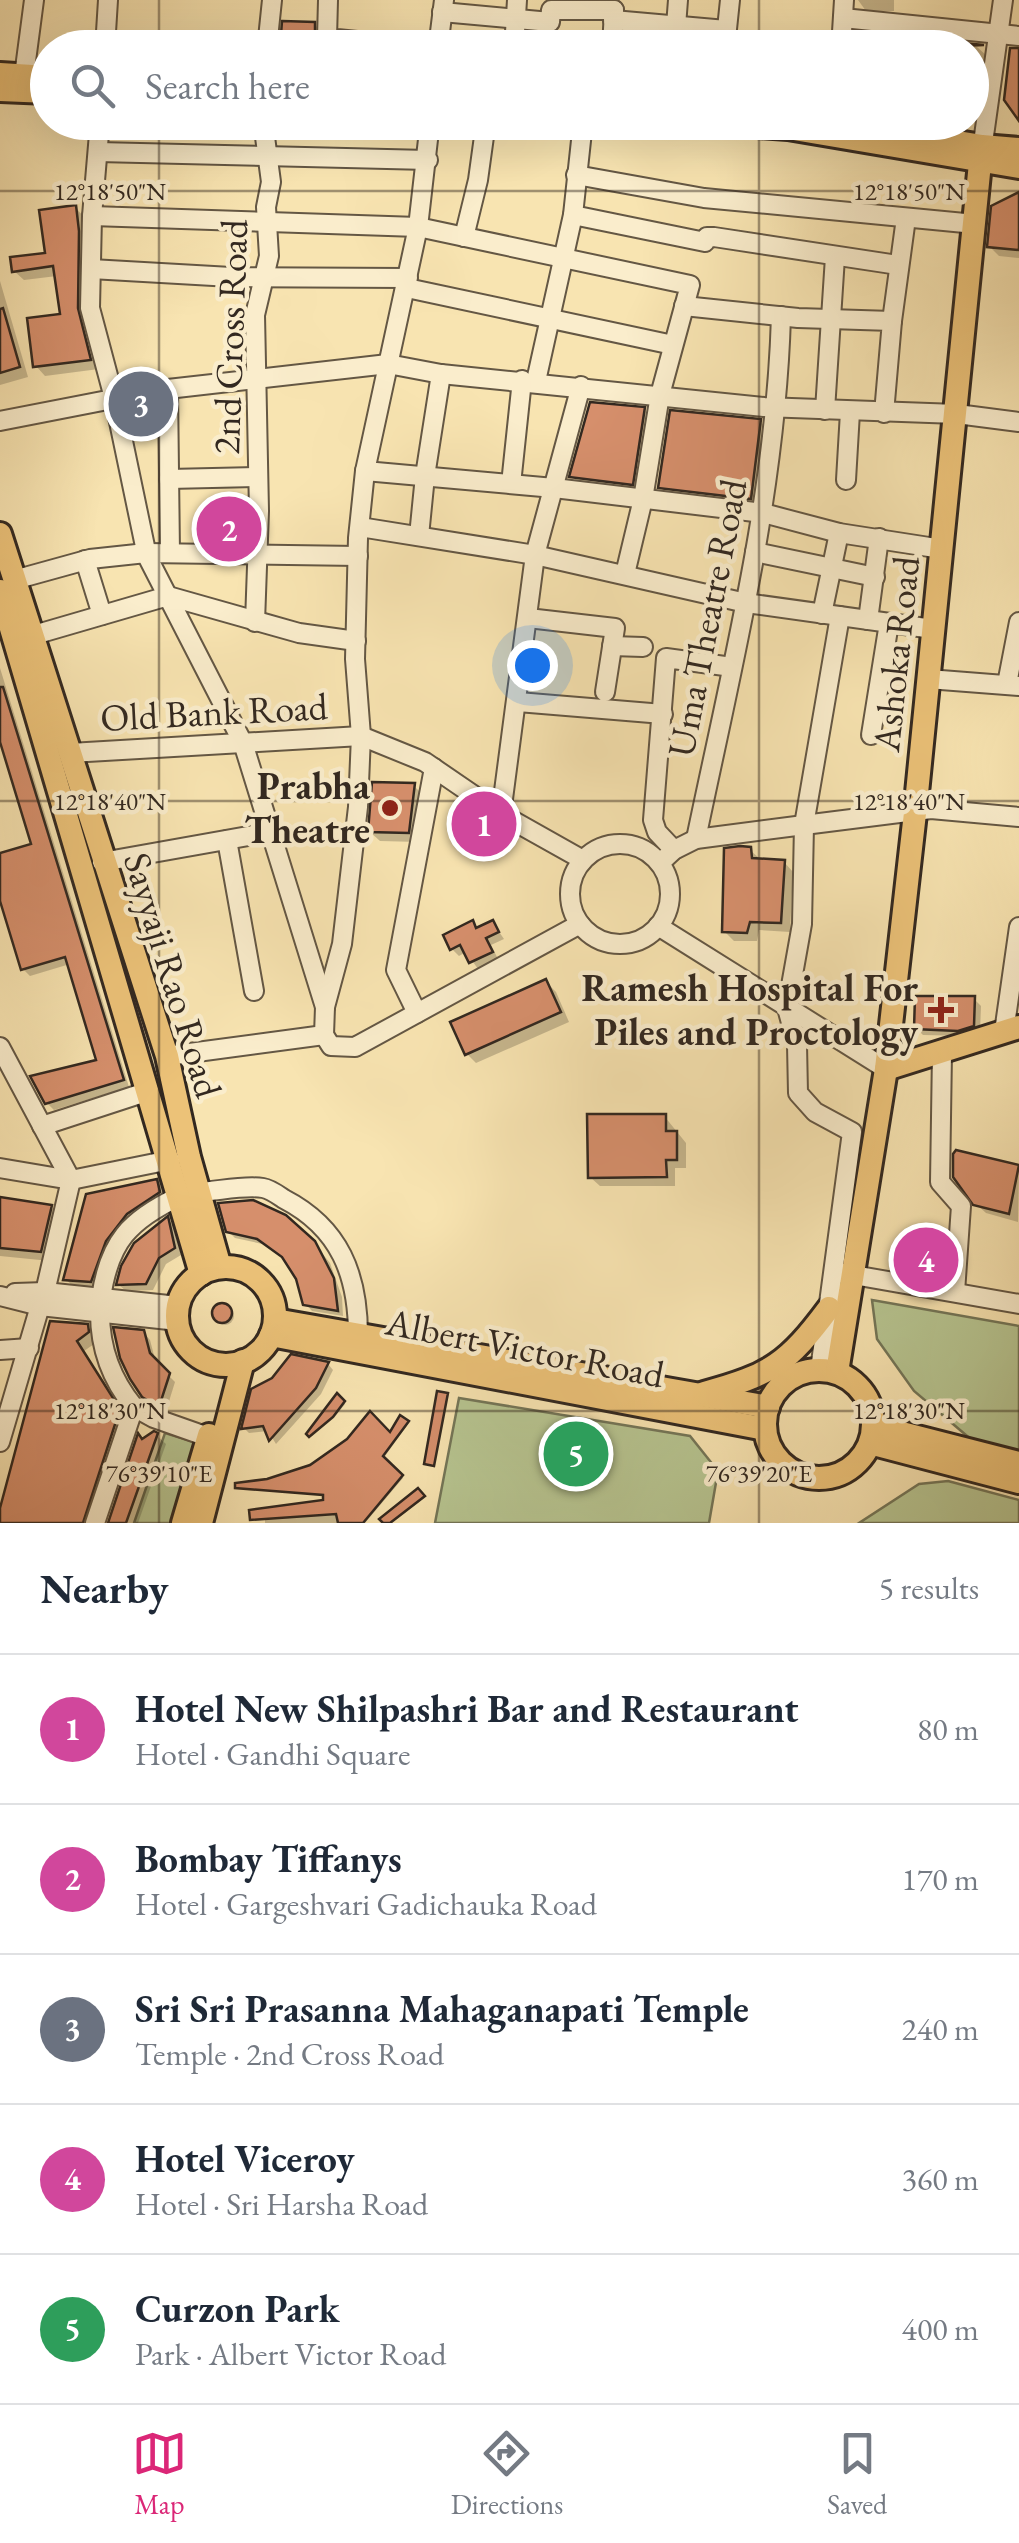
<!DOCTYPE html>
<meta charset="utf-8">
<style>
body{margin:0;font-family:"EB Garamond",serif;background:#f6f6f7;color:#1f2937}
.you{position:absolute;left:532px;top:665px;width:35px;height:35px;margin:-25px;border:8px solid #fff;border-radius:50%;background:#1a73e8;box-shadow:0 0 0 15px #1a73e833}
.badge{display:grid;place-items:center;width:65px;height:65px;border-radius:50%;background:#db2777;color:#fff;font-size:32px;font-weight:700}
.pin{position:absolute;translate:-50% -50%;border:5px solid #fff;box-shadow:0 2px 10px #0006}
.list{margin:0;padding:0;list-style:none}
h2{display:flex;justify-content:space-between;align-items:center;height:130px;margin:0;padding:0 40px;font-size:42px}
h2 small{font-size:32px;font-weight:400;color:#747a83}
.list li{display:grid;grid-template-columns:65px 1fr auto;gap:30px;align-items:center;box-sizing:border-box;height:150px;padding:0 40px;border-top:2px solid #e0e1e3}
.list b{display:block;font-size:38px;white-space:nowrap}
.list p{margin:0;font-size:32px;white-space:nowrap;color:#747a83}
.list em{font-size:32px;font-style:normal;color:#747a83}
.icon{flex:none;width:55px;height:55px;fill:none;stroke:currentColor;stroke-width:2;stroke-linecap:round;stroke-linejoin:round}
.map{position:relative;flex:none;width:1019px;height:1523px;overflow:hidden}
.search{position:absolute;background:#fff;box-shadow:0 10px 40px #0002;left:30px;right:30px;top:30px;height:110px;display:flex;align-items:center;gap:25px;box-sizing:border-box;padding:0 35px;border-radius:55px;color:#747a83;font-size:38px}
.sheet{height:880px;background:#fff}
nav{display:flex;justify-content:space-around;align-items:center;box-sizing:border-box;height:140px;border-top:2px solid #e0e1e3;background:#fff;font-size:28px;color:#747a83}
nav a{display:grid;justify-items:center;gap:5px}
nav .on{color:#db2777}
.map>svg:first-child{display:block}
.green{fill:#b7c591;stroke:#747658;stroke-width:2.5}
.shadow{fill:#0003}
.building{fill:#d68f6c;stroke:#322820;stroke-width:2.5}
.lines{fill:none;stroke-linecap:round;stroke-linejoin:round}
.minor-casing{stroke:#645744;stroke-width:22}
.major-casing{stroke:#322820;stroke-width:28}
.minor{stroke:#faedcc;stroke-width:18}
.major{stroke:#ecc278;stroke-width:22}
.ticks{fill:none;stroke:#322820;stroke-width:2.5;stroke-opacity:0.45}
.poi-dot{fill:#8f2418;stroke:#faedcc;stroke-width:4}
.labels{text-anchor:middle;stroke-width:9;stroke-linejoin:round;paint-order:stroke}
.street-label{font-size:38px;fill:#322820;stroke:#faedcc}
.poi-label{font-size:38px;font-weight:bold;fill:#322820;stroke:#faedcc;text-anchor:end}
.ticks-label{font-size:25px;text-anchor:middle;fill:#322820;stroke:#faedcc;stroke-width:9;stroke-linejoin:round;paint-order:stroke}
</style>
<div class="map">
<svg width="1019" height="1523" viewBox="0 0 1019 1523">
<rect width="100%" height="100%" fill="#f8e4b1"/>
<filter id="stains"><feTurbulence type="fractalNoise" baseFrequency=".002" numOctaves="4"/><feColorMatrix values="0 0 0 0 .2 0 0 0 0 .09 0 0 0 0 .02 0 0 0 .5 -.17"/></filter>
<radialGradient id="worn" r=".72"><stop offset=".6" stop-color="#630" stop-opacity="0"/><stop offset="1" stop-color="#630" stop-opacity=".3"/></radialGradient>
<g class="green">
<polygon points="872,1300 1019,1326 1019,1454 973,1441 914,1391 877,1339"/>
<polygon points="459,1398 690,1436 718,1471 709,1523 435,1523"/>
<polygon points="165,1433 201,1444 179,1523 134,1523"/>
<polygon points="948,1481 1019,1500 1019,1523 859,1523 919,1484"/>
</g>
<g class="shadow">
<polygon points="858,0 894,0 894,11 866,11"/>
<polygon points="314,24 321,31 321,48 282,48"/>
<polygon points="925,41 977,47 987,56 979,106 972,108 972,48 924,48"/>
<polygon points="918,122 956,122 946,132 923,128"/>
<polygon points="1019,192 1019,258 999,256 989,246"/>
<polygon points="75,207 84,217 99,369 45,376 36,366 62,316 57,276 24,280 14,271 47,255"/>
<polygon points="0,281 28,377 0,385"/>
<polygon points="152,407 156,412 136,414 133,410"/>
<polygon points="644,410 650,415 638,489 577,482 572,476"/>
<polygon points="760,422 765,426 755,502 665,492 660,487"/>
<polygon points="0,668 129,1087 54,1110 47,1103 100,1062 70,964 30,976 23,969 0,892 0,856 34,846 0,733"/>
<polygon points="414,786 423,795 418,842 380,841 370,832"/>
<polygon points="750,850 760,859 784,862 793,872 790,932 759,930 757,941 734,941 724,931"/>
<polygon points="472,923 478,930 493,923 504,939 491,945 498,959 478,969 466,952 459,956 452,949 446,936"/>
<polygon points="546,982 556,992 569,1022 476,1063 467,1054"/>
<polygon points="974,999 981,1006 980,1032 966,1036 923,1035 916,1028"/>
<polygon points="665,1117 686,1143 686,1168 675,1168 675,1186 600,1186 590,1177"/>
<polygon points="957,1152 1019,1168 1018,1222 986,1213 975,1203"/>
<polygon points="156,1181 166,1191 168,1202 136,1224 101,1291 75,1289 66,1279"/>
<polygon points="0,1199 51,1207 60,1217 50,1261 0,1256"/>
<polygon points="168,1219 174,1226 181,1255 166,1264 153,1290 126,1291 119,1285"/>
<polygon points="228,1231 313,1242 330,1263 342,1297 343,1316 312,1311 305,1303 299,1278 287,1260 267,1245 235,1238"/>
<polygon points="945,1245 952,1252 948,1283 917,1278 910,1271"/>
<circle cx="225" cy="1316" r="9"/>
<polygon points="51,1323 87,1326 97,1336 97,1342 84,1351 128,1421 94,1523 0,1523"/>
<polygon points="143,1332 150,1340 156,1363 175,1382 166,1411 144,1396"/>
<polygon points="292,1357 328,1364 333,1370 321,1394 276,1444 268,1431 249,1433 244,1428"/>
<polygon points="338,1396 345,1404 334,1418 312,1436 309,1434"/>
<polygon points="400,1418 408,1424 383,1459 403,1478 365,1523 265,1523 265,1519 252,1519 326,1503 325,1495 238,1487 268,1481 390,1436"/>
<polygon points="156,1435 166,1444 138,1523 111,1523 143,1441"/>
<polygon points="417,1492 424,1498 392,1523 386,1523"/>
</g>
<g class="building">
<polygon points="282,21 315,22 315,39 319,48 280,48"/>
<polygon points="923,39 984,45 921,48"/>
<polygon points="1010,48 1019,48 1019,121 1004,100"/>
<polygon points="1019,192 1019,250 987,247 991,206"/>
<polygon points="76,205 79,231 78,308 91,360 33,367 27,318 60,314 53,266 12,272 10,257 45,253 39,210"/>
<polygon points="3,308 20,367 0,373 0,309"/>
<polygon points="590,402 645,407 633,485 569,477"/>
<polygon points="670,410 761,419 751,499 658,488"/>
<polygon points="0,687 3,687 124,1080 45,1104 30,1076 96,1060 65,957 21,970 0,901 0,853 31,844 0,742"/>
<polygon points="372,782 415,783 409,833 368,832"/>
<polygon points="740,846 751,847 752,858 785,860 781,923 750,922 747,933 722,932 724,848"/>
<polygon points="473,920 476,928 493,920 499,932 486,938 493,952 469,963 460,945 450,950 443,935"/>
<polygon points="546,979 561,1012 465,1055 450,1022"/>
<polygon points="915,996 975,996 974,1026 958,1031 914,1029"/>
<polygon points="587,1114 666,1114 666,1131 677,1131 677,1160 666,1160 667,1177 588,1178"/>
<polygon points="956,1150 1019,1165 1009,1214 973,1205 953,1177 953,1154"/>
<polygon points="157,1179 160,1192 127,1214 106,1241 91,1282 63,1280 86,1194"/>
<polygon points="0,1197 52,1205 41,1252 0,1248"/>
<polygon points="253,1200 286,1215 315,1241 334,1278 338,1311 303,1305 296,1279 282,1257 257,1239 226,1232 218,1203"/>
<polygon points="168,1216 175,1248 159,1258 146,1284 116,1285 121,1266 134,1243"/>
<polygon points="912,1238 946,1243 941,1278 907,1272"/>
<circle cx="222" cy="1313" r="10"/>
<polygon points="50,1321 88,1324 89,1332 77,1341 120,1409 83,1523 0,1523 0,1508"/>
<polygon points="113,1327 144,1330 150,1353 170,1373 159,1407 142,1397 130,1379 120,1358"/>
<polygon points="291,1354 329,1362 316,1388 269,1441 263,1426 241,1429 251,1389 272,1378"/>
<polygon points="437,1391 448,1393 434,1466 424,1464"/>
<polygon points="337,1393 345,1401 333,1417 309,1437 306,1434"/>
<polygon points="370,1411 390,1432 400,1415 409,1421 383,1456 403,1475 363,1523 338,1523 336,1514 250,1520 249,1510 323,1500 323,1495 235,1488 235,1483 267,1479 310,1465 347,1439"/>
<polygon points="154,1431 158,1433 126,1523 108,1523 138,1433 142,1439"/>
<polygon points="418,1488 425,1496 390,1523 383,1523 379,1519"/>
</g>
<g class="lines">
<g class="minor-casing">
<g id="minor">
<polyline points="328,0 327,38 427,48"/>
<polyline points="442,12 550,22 551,10 614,10"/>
<polyline points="843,18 1019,36"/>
<polyline points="613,20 726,30"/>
<polyline points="676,26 678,0"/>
<polyline points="105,48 108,0"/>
<polyline points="267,48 272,0"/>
<polyline points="438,48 444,0"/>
<polyline points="514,48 517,0"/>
<polyline points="612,48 614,10"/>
<polyline points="725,48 730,0"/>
<polyline points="841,48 844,0"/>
<polyline points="24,76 34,0"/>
<polyline points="100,122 92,216 90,308 114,398 147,556 243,743 325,1007"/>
<polyline points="836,124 836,122"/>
<polyline points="98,152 428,160"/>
<polyline points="981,157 1003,0"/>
<polyline points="576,175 704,198 975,224"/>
<polyline points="573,215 705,242 707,237 714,237 898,265"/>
<polyline points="92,216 418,227 690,285 660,395 643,499 625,574"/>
<polyline points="464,237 478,180 486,122"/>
<polyline points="91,269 231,277 408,278"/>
<polyline points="407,288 673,345"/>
<polyline points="684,306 798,318 892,321 884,413"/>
<polyline points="892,321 906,218"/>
<polyline points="536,381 573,215 583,122"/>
<polyline points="168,389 170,553"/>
<polyline points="825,410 835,257"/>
<polyline points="0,421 159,390 388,364 441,374 764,407 957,414 1019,422"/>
<polyline points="365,471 554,488 763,513 839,533 942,549"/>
<polyline points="169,479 258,477"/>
<polyline points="846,480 850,412"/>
<polyline points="511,484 522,380"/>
<polyline points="360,527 535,555 746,603 933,629"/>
<polyline points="419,536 425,476 441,374"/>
<polyline points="755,552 875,577"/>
<polyline points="85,560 102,615"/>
<polyline points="14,580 90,559 146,553 358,556"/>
<polyline points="822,614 839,533"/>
<polyline points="528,618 615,628 605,692"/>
<polyline points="868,620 879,538"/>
<polyline points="255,622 259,511 255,315 269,256 266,207 271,182 263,122"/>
<polyline points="34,635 168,596 299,633 356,641"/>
<polyline points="612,646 643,647"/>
<polyline points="928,679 1019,686"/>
<polyline points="1007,684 1019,622"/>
<polyline points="518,702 663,714"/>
<polyline points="871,735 889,623"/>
<polyline points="70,753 361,736 425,762 501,814 583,860"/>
<polyline points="501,814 535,555 581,386"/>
<path d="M696,839c36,-173 80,-345 85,-523"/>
<polyline points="227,840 254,991"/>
<circle cx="620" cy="894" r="50"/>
<polyline points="674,850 657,832 653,820 666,658 732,667"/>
<polyline points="102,862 271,832"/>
<polyline points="660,863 674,850 696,839 804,825 931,809 1019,817"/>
<polyline points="658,926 886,1069"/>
<polyline points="417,1013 396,970 434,768"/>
<polyline points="1004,1032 1019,927"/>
<polyline points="324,1035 325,1007 342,944 358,807 361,736 355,659 358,538 365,471 418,227 430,122"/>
<polyline points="324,1035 331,1046 355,1047 580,924"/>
<polyline points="0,1047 71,1180"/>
<polyline points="942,1053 940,1182 961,1206 955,1292"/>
<polyline points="167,1056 324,1035"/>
<polyline points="42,1126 149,1091"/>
<polyline points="0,1168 71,1180 170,1160"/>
<path d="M200,1192c19,-1 44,-7 63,-4 7,1 15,7 21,11 56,29 74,76 74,136"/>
<polyline points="842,1273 1019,1304"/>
<polyline points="45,1292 71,1180"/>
<polyline points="15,1293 45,1292 178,1306"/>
<polyline points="0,1296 40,1306 178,1321"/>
<path d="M101,1298c8,-56 28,-78 79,-102"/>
<polyline points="0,1350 29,1348"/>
<polyline points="820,1370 852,1132 815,1112 798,1093 797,1045 787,1008 802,924 804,825 840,616"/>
<polyline points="134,1407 154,1418 208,1437"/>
<polyline points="0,1442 40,1306"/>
<path d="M95,1523l39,-116c-23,-28 -34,-59 -34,-94"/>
</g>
</g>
<g class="major-casing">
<g id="major">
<polyline points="0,74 48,77"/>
<polyline points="0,90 48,92"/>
<polyline points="696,122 788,128 1019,167"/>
<polyline points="897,132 982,146 1019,149"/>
<polyline points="0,534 167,1056 189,1157 220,1267"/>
<polyline points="0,591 201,1274"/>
<polyline points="886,1069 1019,1027"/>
<circle cx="226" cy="1316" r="49"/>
<polyline points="275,1320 768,1407"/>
<polyline points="271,1335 765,1429"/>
<circle cx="819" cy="1424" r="54"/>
<polyline points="837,1372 886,1069 915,813 980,163"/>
<path d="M704,1393c67,-18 84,-30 125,-85"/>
<polyline points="874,1426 1019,1463"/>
<polyline points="870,1443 1019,1482"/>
<polyline points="183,1523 209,1435"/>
<polyline points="201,1523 243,1361"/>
</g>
</g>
<use href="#minor" class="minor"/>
<use href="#major" class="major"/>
</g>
<path class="ticks" d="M159,0v48M759,0v48M159,122v1401M759,122v1401M0,191h1019M0,801h1019M0,1411h1019"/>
<g class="poi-dot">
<circle cx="390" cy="808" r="10"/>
<path d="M936 995h10v10h10v10h-10v10h-10v-10h-10v-10h10z"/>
</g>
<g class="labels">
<g class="street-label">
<text transform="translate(230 337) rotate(-88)" y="13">2nd Cross Road</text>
<text transform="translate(707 618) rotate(-79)" y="13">Uma Theatre Road</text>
<text transform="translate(896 654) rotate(-84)" y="13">Ashoka Road</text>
<text transform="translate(214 712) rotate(-3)" y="13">Old Bank Road</text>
<text transform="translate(173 975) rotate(73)" y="13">Sayyaji Rao Road</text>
<text transform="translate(525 1348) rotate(11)" y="13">Albert Victor Road</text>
</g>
<g class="poi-label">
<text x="370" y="799">Prabha<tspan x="370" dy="44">Theatre</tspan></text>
<text x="918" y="1001">Ramesh Hospital For<tspan x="918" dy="44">Piles and Proctology</tspan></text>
</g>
</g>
<g class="ticks-label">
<text x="110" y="200">12°18'50"N</text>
<text x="909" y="200">12°18'50"N</text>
<text x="110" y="810">12°18'40"N</text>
<text x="909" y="810">12°18'40"N</text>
<text x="110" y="1419">12°18'30"N</text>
<text x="909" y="1419">12°18'30"N</text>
<text x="159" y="1482">76°39'10"E</text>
<text x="759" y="1482">76°39'20"E</text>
</g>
<rect width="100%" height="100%" filter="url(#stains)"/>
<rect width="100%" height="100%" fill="url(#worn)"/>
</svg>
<div class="you"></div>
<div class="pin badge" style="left:484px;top:824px;background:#d1479c">1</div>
<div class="pin badge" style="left:229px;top:529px;background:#d1479c">2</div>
<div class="pin badge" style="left:141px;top:404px;background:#6b7280">3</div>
<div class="pin badge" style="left:926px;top:1260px;background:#d1479c">4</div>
<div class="pin badge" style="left:576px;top:1454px;background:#2e9e5b">5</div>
<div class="search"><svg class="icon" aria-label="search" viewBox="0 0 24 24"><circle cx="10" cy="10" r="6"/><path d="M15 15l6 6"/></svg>Search here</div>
</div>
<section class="sheet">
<h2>Nearby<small>5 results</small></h2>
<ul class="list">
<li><span class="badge" style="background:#d1479c">1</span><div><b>Hotel New Shilpashri Bar and Restaurant</b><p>Hotel · Gandhi Square</p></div><em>80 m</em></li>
<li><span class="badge" style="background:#d1479c">2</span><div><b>Bombay Tiffanys</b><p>Hotel · Gargeshvari Gadichauka Road</p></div><em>170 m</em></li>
<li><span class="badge" style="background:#6b7280">3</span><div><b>Sri Sri Prasanna Mahaganapati Temple</b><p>Temple · 2nd Cross Road</p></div><em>240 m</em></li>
<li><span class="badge" style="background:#d1479c">4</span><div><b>Hotel Viceroy</b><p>Hotel · Sri Harsha Road</p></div><em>360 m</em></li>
<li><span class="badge" style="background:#2e9e5b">5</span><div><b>Curzon Park</b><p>Park · Albert Victor Road</p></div><em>400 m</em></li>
</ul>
</section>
<nav>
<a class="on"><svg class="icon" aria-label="map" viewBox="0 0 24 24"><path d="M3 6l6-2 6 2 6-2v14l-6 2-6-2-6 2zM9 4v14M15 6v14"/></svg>Map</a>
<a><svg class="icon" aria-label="directions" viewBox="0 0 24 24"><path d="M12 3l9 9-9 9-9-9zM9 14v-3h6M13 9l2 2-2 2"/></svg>Directions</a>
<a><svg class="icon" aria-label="saved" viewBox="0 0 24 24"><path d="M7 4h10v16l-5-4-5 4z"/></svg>Saved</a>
</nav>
